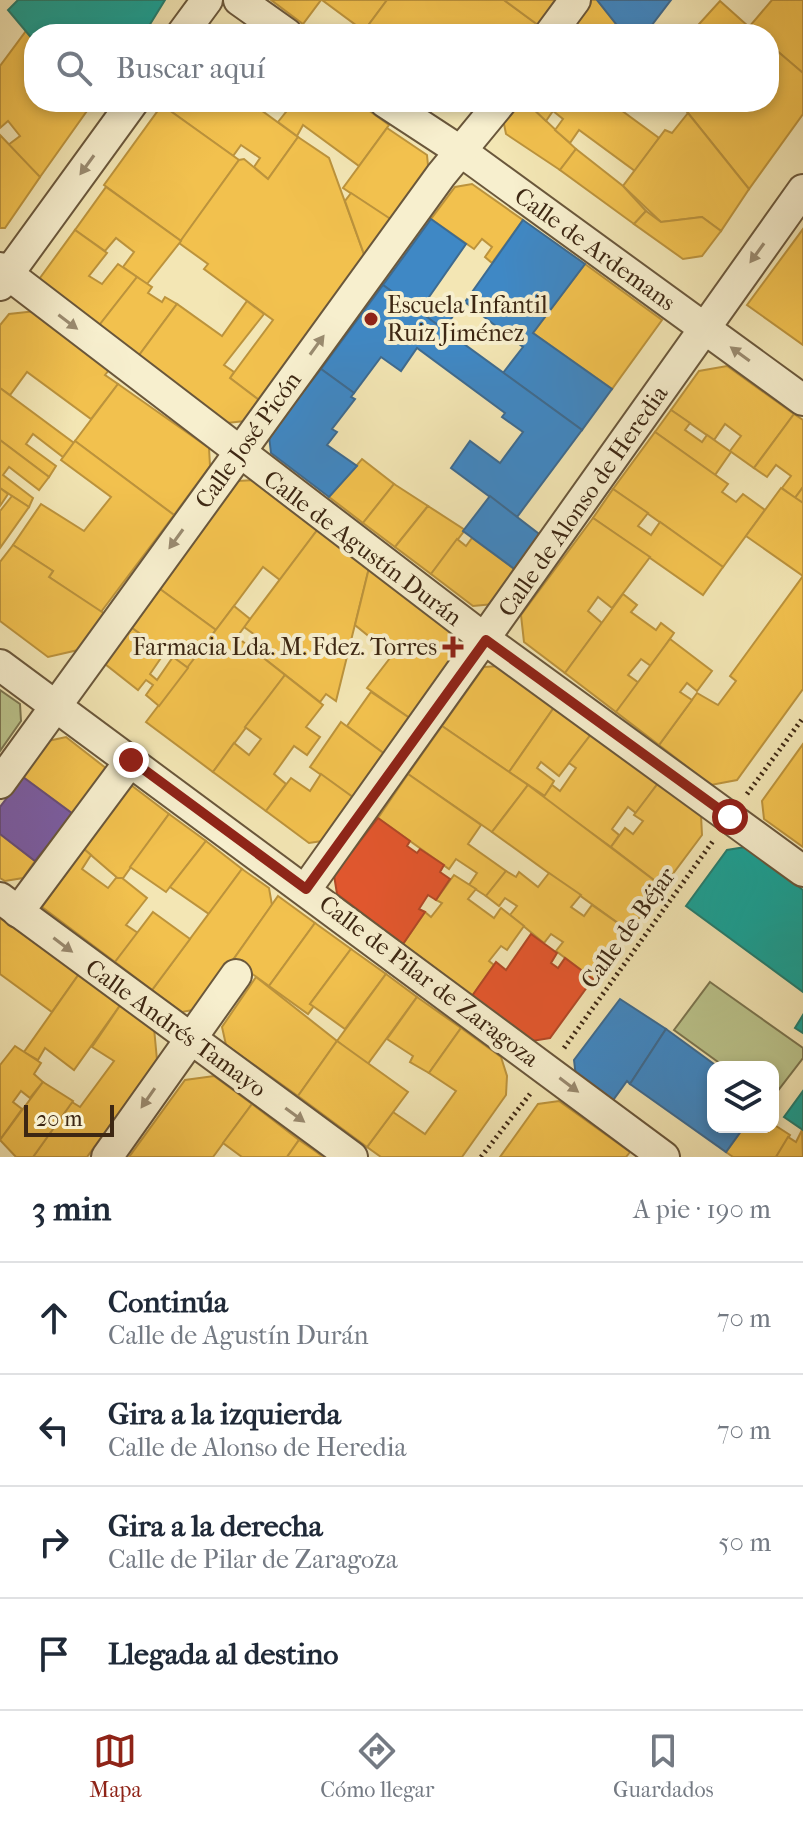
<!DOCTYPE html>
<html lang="es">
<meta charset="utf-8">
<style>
body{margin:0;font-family:"IM FELL French Canon",serif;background:#f2f2f3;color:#1f2937}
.controls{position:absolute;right:24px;bottom:24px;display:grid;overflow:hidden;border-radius:16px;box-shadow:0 4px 12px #0003}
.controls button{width:72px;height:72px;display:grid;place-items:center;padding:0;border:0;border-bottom:2px solid #e0e1e3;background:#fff;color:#1f2937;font:40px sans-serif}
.scale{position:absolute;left:24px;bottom:20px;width:90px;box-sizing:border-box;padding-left:8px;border:4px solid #3d2713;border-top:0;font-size:22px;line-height:28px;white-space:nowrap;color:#3d2713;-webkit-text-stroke:6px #f7efce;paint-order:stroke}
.stop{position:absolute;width:24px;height:24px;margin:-18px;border:6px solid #8f2418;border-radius:50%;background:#fff}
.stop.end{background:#8f2418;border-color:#fff;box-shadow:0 2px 8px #0008}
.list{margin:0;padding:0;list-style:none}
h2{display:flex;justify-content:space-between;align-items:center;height:104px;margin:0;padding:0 32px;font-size:34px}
h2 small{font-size:26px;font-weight:400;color:#747a83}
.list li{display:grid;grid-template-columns:52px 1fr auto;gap:24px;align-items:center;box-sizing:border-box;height:112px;padding:0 32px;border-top:2px solid #e0e1e3}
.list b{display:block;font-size:30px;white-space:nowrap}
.list p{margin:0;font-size:26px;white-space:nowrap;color:#747a83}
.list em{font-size:26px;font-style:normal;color:#747a83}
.icon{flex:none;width:44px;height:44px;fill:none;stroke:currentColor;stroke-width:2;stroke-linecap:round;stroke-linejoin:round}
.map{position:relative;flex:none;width:803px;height:1157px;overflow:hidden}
.search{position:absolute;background:#fff;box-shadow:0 4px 12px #0003;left:24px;right:24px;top:24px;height:88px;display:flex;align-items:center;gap:20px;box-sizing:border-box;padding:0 28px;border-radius:32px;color:#747a83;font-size:30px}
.sheet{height:552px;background:#fff}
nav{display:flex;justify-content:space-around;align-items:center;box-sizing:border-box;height:112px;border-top:2px solid #e0e1e3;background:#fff;font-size:22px;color:#747a83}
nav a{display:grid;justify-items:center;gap:4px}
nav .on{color:#8f2418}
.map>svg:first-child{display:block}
.green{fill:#bbc48c;stroke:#7c7650;stroke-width:2}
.homes{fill:#f2c14e;stroke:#bc933c;stroke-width:2}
.shops{fill:#e4572e;stroke:#b24926;stroke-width:2}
.offices{fill:#7b5ea7;stroke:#684e7b;stroke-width:2}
.schools{fill:#3f88c5;stroke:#3e6b90;stroke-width:2}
.public{fill:#17a398;stroke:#227e70;stroke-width:2}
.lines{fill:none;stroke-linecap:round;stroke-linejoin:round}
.minor-casing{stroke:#6a573b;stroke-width:34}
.path{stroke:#3d2713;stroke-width:5;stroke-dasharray:2 4;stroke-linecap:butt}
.minor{stroke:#f7efce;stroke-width:30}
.oneway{fill:#9a8b70}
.route{stroke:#8f2418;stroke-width:10}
.poi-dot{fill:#8f2418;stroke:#f7efce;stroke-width:3}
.labels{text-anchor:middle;stroke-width:8;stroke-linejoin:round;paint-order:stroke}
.street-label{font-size:24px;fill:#3d2713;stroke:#f7efce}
.poi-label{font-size:24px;fill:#3d2713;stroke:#f7efce;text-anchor:start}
</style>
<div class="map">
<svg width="803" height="1157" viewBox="0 0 803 1157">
<rect width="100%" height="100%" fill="#f3e6b4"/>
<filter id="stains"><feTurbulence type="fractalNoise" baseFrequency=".0025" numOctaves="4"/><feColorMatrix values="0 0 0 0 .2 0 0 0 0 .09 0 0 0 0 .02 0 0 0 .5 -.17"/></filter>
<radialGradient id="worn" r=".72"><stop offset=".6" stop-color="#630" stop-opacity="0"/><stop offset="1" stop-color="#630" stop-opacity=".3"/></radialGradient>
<g class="green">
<polygon points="0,690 20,704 21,721 0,751"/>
<polygon points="710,982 803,1048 803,1058 773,1097 773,1067 725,1067 674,1030"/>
</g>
<g class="homes">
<polygon points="271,0 321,0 303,24"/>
<polygon points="322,0 387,0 364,31"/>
<polygon points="387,0 504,0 538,25 531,34 369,34 364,31"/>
<polygon points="504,0 556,0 538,25"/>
<polygon points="590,0 597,0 624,34 565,34"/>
<polygon points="772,0 803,0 803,73 769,44 769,34 758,34 749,27"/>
<polygon points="720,1 749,27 758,34 690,34"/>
<polygon points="242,28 251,34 220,34 223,30"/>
<polygon points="26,31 34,41 34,102 84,102 89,108 40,177 8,145 20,136 8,121 0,128 0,66"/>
<polygon points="769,44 803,73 803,114 749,189 679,102 769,102"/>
<polygon points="169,102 250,102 298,137 268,179 254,167 260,158 241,145 233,156 165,107"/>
<polygon points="272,102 294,102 286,112"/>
<polygon points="294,102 357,102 389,125 359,166 303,125 297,136 278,122"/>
<polygon points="515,102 526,102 576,149 560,170 506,134 503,119"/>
<polygon points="526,102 610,102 659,138 635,171 579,130 570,143 555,130 563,119 553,111 546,121"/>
<polygon points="162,105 239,160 181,241 104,185"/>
<polygon points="688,113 749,189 721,231 702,217 661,222 623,186 665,130 672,133"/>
<polygon points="387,128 427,155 429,176 394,222 343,188"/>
<polygon points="0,135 40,177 5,228 0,228"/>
<polygon points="298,137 329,158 365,257 259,400 230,378 273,320 204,269 208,264 179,243 239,160 244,159 268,179"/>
<polygon points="576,149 623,186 646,211 634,224 560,170"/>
<polygon points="472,184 523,220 492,263 485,257 492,247 482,239 474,249 431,219 455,187"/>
<polygon points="106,187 181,241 147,284 123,267 134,252 116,238 105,251 75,230"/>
<polygon points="351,193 392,220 365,257 345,201"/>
<polygon points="646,211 661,222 702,217 721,231 702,256 683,259 634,224"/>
<polygon points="803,229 803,345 747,305"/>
<polygon points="75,230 107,253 89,276 102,284 118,264 137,277 97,328 37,282"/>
<polygon points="585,264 662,320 612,389 533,333"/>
<polygon points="137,277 152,287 148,293 162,302 165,297 177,304 137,358 97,328"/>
<polygon points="247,301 264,314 224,365 234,372 230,378 259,400 245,421 227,423 137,358 177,304 222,336"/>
<polygon points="36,311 109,370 105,375 118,384 91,419 27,372 10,395 0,388 0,325 9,314"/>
<polygon points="727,366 794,414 754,468 730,451 741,436 725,424 714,440 671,410 699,371"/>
<polygon points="118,384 209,448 210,466 174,515 75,441"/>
<polygon points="0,388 74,443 63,457 33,434 26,444 56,466 49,477 0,440"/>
<polygon points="671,410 690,423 685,430 702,442 707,435 731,452 715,475 655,432"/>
<polygon points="794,414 803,420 803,487 795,498 782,488 791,476 776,465 767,477 754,468"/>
<polygon points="655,432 728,484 722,492 736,502 743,494 765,510 723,567 613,489"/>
<polygon points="0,440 49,477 39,490 9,467 3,475 33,498 29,507 0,488"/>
<polygon points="75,441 174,515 101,612 49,577 53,571 13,545 41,504 84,531 111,497 61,460"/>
<polygon points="362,459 394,484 363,523 329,497"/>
<polygon points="255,480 318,529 280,580 263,567 216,630 160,589 238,481"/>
<polygon points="394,484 428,506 395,547 363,523"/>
<polygon points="803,487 803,503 795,498"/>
<polygon points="0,488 8,494 0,506"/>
<polygon points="781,488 803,503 803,576 746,536"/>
<polygon points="613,489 648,513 638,526 651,535 660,522 723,567 703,595 593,518"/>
<polygon points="12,496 29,507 0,548 0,511"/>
<polygon points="428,506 465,530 431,574 395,547"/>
<polygon points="593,518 650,557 612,608 598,597 588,611 602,623 565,673 524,642 521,615"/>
<polygon points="318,529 369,568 336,701 326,694 320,702 247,645 255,635 244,627"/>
<polygon points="472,538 517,571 494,604 473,606 431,574 457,539 466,546"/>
<polygon points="13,545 53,571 49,577 105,614 78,650 48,657 0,621 0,562"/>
<polygon points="369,568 457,634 460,653 411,719 367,688 390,658 379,650 382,647 355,625"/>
<polygon points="803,576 803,689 737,780 711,785 659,745 697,693 718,705 736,681 730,676"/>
<polygon points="160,589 216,630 188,668 132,628"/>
<polygon points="623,594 637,605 631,612 656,630 661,623 674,633 651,666 641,659 628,675 639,683 616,712 565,673"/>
<polygon points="234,606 250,619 237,637 285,675 213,772 146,722"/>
<polygon points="132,628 165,652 150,674 157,680 173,657 188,668 159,706 146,695 153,685 146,680 138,690 105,664"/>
<polygon points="670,639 712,671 697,691 687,683 680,692 692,700 659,745 616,712"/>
<polygon points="499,666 555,706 509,772 442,726 484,667"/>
<polygon points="285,675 323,705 306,727 320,737 307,755 294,746 274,774 286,784 266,811 213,772 234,743 249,755 261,739 245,727"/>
<polygon points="371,692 411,719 386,755 347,726"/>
<polygon points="555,706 592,733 559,776 541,762 537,768 554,781 545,796 509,772"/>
<polygon points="341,722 386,755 354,798 310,767"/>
<polygon points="442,726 528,785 492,832 408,774"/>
<polygon points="592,733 659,782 636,813 628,807 612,829 619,835 611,847 543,798 552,785 560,791 576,768 569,763"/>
<polygon points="66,737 107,769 73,814 23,777 48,741"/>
<polygon points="803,744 803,847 764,819 762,801"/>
<polygon points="321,774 354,798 322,841 309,843 266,811 291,778 310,791"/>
<polygon points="408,774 481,825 468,844 506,871 486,896 469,885 477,873 456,859 449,869 378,818"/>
<polygon points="659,782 701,815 702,835 663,887 611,847 625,828 633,834 643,821 634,815"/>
<polygon points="131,785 169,814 121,881 84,849"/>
<polygon points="528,785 663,887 629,931 492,832"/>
<polygon points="169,814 206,841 166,892 130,867"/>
<polygon points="0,834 35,861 23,878 5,881 0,878"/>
<polygon points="206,841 242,869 209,914 170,887"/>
<polygon points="84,849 91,855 82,869 108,888 116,878 122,878 147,898 126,925 138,933 115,962 42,907"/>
<polygon points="242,869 269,888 272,905 198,1009 182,1012 152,990"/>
<polygon points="506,871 516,877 519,872 538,887 549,873 581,895 571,907 584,916 592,905 629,931 593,979 556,951 563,942 551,934 544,943 510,915 517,906 505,898 499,906 486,896"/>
<polygon points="454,875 476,889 468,899 494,918 501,908 524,926 507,950 501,946 489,961 494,965 472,996 403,944 425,912 431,917 442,903 436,900"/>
<polygon points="278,896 315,923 269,986 233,960"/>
<polygon points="153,912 190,939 152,990 115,962"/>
<polygon points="0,918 79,974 52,1012 0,974"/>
<polygon points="315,923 351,949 310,1004 314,1006 308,1014 269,986"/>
<polygon points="351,949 386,974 345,1029 310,1004"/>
<polygon points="79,974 121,1004 74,1070 45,1048 38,1060 24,1052"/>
<polygon points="386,974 417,997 367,1065 337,1041"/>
<polygon points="256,977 337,1041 298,1096 226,1045 222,1027"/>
<polygon points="417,997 461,1028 429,1073 410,1062 413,1056 387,1039"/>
<polygon points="121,1004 154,1028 157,1060 87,1157 33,1157 72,1102 80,1107 114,1061 92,1047"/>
<polygon points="461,1028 501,1057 507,1076 506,1095 462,1157 381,1157 367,1147 393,1112 425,1134 456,1091 429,1073"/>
<polygon points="337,1041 408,1092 367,1147 298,1096"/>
<polygon points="15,1046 41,1063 34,1074 43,1082 30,1098 21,1091 13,1102 22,1109 0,1140 0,1065"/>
<polygon points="214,1076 252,1104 213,1157 129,1157 185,1080"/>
<polygon points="43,1082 73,1101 33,1157 16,1157 0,1140"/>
<polygon points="559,1101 630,1152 626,1157 500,1157 538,1104"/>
<polygon points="252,1104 299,1140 287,1157 242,1157 223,1143"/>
<polygon points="773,1124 790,1135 776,1157 733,1157 726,1152 744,1127 773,1127"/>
<polygon points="802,1130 803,1157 776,1157 788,1137 796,1142"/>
<polygon points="299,1140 315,1151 323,1157 287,1157"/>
</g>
<g class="shops">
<polygon points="378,818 410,841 407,846 417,853 420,849 444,865 440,872 450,879 436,900 428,895 419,909 425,912 403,944 337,894 334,875"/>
<polygon points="531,934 557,953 551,963 558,968 565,958 593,979 550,1038 532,1041 472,996 496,962 506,970"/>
</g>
<polygon class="offices" points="23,777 73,814 35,861 0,834 0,807"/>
<g class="schools">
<polygon points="597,0 671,0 645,34 624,34"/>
<polygon points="431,219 466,244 429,297 453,316 444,330 383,285"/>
<polygon points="523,220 585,264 533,333 612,389 582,430 503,373 523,347 465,302"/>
<polygon points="383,285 582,430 517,517 451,468 470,441 500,463 523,432 502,417 505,413 417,348 401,371 381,357 354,393 321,369"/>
<polygon points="321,369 354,393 351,397 355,399 332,429 337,432 327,445 357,466 329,497 271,453 269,436"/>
<polygon points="490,496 543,537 517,571 463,531"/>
<polygon points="620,999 666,1029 630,1084 627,1081 611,1103 576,1077 574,1060"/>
<polygon points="666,1029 718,1067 713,1067 713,1127 744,1127 726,1152 630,1084"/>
</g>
<g class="public">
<polygon points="18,0 165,0 144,34 34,34 34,41 8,10"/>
<polygon points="745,847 803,890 803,992 686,906 727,850"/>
<polygon points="803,1015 803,1033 795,1028"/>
<polygon points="803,1091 803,1130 784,1117"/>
</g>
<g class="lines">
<g class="minor-casing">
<g id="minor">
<polyline points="239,0 287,34"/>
<polyline points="182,34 207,0"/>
<polyline points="550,34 575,0"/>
<polyline points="385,102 469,157 803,400"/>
<polyline points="0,268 486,640 803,871"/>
<polyline points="0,285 133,102"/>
<polyline points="0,665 664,1157"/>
<polyline points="0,783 441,175 501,102"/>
<polyline points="306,889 803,190"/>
<polyline points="0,898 352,1157"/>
<polyline points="18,912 131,760"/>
<polyline points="107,1157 236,975"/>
</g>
</g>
<g class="path">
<polyline points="747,794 803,718"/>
<polyline points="564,1048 713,841"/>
<polyline points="481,1157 530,1094"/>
</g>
<use href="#minor" class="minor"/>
</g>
<defs><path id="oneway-solid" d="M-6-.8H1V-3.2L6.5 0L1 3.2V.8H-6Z" transform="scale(2)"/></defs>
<g class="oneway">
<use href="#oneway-solid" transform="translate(87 165) rotate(126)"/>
<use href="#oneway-solid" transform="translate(757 253) rotate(126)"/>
<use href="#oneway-solid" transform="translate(68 322) rotate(37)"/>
<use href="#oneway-solid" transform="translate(317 345) rotate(-54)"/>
<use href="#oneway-solid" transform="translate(740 354) rotate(-144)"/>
<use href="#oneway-solid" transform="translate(176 539) rotate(126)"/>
<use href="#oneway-solid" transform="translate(63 945) rotate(37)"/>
<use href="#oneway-solid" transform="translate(569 1085) rotate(37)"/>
<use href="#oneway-solid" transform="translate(148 1098) rotate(125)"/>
<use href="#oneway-solid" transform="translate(295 1115) rotate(36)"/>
</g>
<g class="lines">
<polyline class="route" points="131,760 306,889 486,640 730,817"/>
</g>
<g class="poi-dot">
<circle cx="371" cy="319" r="8"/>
<path d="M449 635h8v8h8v8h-8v8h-8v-8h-8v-8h8z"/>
</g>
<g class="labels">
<g class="street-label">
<text transform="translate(595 249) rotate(36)" y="8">Calle de Ardemans</text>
<text transform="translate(248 440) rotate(-54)" y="8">Calle José Picón</text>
<text transform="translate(583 501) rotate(-55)" y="8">Calle de Alonso de Heredia</text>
<text transform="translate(363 548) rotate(37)" y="8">Calle de Agustín Durán</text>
<text transform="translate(628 928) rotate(-54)" y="8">Calle de Béjar</text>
<text transform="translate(429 981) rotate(37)" y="8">Calle de Pilar de Zaragoza</text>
<text transform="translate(176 1028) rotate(36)" y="8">Calle Andrés Tamayo</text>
</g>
<g class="poi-label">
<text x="387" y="313">Escuela Infantil<tspan x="387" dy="28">Ruiz Jiménez</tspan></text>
<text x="437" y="655" text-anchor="end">Farmacia Lda. M. Fdez. Torres</text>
</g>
</g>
<rect width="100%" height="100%" filter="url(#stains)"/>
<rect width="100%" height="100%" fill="url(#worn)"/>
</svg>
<div class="controls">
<button><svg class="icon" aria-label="layers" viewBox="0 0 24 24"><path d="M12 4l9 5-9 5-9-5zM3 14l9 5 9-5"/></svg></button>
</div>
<div class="scale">20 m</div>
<div class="stop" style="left:730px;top:817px"></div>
<div class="stop end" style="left:131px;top:760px"></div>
<div class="search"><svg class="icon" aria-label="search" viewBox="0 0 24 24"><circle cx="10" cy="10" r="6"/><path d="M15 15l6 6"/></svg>Buscar aquí</div>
</div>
<section class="sheet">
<h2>3 min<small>A pie · 190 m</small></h2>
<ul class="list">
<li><svg class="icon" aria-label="ahead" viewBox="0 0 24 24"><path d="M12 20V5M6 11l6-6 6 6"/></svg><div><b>Continúa</b><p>Calle de Agustín Durán</p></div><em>70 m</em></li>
<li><svg class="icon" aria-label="left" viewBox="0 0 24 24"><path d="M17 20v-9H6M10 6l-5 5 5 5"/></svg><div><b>Gira a la izquierda</b><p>Calle de Alonso de Heredia</p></div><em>70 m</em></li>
<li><svg class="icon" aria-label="right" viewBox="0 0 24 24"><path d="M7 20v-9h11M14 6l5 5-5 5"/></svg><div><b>Gira a la derecha</b><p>Calle de Pilar de Zaragoza</p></div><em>50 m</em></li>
<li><svg class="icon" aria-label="arrive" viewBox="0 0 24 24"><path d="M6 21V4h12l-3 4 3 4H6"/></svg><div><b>Llegada al destino</b></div></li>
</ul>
</section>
<nav>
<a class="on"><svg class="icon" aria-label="map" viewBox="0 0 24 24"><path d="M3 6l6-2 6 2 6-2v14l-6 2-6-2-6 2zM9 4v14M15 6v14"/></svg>Mapa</a>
<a><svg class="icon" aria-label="directions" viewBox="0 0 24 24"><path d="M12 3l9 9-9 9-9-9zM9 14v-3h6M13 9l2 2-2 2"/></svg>Cómo llegar</a>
<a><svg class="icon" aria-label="saved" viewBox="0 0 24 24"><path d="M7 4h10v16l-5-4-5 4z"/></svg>Guardados</a>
</nav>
